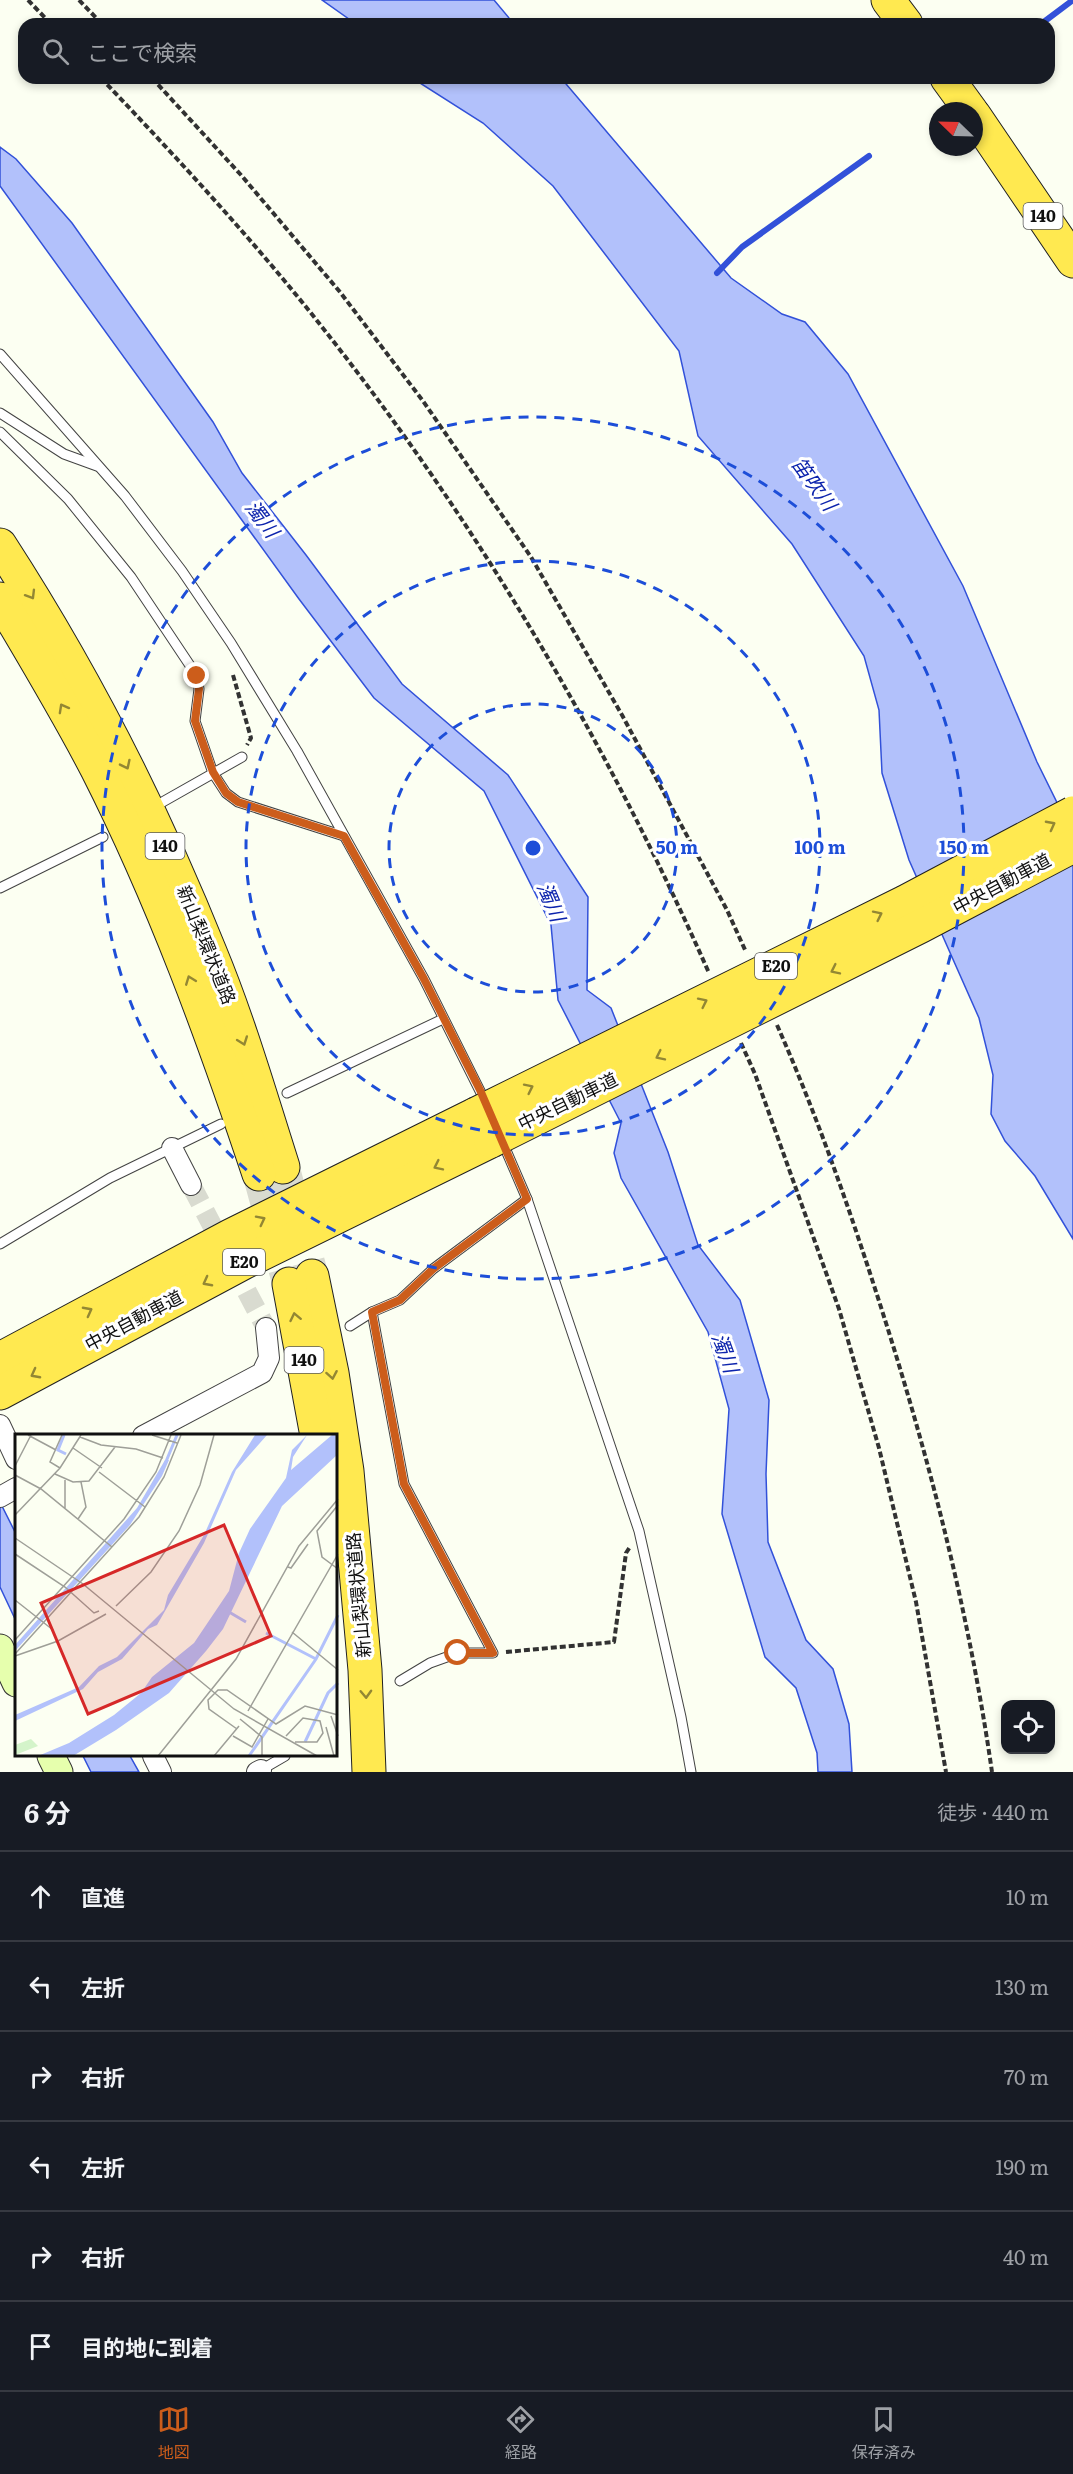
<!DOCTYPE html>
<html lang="ja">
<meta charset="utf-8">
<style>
body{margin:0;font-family:Literata,"Noto Sans JP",serif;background:#20242c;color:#f1f3f6}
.controls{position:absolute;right:18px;bottom:18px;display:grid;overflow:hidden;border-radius:12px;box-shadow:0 3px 9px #0003}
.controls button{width:54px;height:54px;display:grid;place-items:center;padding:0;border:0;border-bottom:2px solid #363941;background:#171b24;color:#f1f3f6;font:30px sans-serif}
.compass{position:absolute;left:929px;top:102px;width:54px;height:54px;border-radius:50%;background:#171b24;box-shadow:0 3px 9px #0003;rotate:293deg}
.stop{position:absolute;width:18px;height:18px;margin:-14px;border:4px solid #cc5d1b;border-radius:50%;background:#fff}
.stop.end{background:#cc5d1b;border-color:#fff;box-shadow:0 2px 6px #0008}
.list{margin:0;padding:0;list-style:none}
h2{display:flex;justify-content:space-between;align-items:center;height:78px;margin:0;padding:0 24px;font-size:26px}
h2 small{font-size:20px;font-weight:400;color:#9ea1a6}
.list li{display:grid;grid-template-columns:39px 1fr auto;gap:18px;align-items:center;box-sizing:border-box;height:90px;padding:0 24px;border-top:2px solid #363941}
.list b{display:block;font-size:22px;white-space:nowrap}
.list em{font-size:20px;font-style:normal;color:#9ea1a6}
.icon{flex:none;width:33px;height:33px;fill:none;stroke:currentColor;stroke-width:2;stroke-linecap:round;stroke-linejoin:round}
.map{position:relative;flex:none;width:1073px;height:1772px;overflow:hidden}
.search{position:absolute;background:#171b24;box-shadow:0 3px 9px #0003;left:18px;right:18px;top:18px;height:66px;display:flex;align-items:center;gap:15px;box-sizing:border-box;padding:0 21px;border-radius:18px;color:#9ea1a6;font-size:22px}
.sheet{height:618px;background:#171b24}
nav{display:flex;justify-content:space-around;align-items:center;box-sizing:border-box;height:84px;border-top:2px solid #363941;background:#171b24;font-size:16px;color:#9ea1a6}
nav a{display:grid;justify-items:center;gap:3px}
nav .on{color:#cc5d1b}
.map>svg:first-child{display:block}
.water{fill:#b2c1fb;stroke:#3251d9;stroke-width:1.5}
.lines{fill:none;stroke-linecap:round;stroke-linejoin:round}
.stream{stroke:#3251d9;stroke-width:6}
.street-tunnel{stroke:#d9dbd0;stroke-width:20;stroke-dasharray:20 10;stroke-linecap:butt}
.highway-tunnel{stroke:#d9dbd0;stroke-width:33;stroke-dasharray:33 16;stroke-linecap:butt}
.lane-casing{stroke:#434343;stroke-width:11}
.street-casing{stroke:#434343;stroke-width:22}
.secondary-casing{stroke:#323232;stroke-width:29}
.highway-casing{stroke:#212121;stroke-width:35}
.path{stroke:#323232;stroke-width:4;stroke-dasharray:6 3;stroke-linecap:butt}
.lane{stroke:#fff;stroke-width:9}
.street{stroke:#fff;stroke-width:20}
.secondary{stroke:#e6ffad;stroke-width:27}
.highway{stroke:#ffe950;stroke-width:33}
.highway-bridge-casing{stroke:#212121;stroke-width:35;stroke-linecap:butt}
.highway-bridge{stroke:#ffe950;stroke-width:33}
.oneway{stroke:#938733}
.route{stroke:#cc5d1b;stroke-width:8}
.ring{fill:none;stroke:#1d4ed8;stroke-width:3;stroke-dasharray:10 8}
.labels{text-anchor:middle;stroke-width:6;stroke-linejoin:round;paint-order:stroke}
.shield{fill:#fff;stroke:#585858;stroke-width:1.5}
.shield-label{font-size:16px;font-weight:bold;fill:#101010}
.street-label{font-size:18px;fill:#101010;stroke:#fff}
.water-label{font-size:20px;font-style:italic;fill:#0d24ad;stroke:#fff}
.inset-river{fill:none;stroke:#b2c1fb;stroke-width:3}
.inset-road{fill:none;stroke:#9e9f98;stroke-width:1.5}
.view{fill:#d62828;fill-opacity:0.15;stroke:#d62828;stroke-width:3}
.inset-edge{fill:none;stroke:#101010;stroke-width:3}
.centre{fill:#1d4ed8;stroke:#fff;stroke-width:3}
.ring-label{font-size:18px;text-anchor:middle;font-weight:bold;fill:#1d4ed8;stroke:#fff;stroke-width:6;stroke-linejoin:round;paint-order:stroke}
</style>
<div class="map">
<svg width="1073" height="1772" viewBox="0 0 1073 1772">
<rect width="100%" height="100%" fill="#fcfff2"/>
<g class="water">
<polygon points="322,0 494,0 514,24 356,24"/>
<polygon points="412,78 561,78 731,278 782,314 805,322 848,374 963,586 1037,762 1073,835 1073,1239 1035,1176 1005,1141 991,1114 993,1075 979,1018 909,860 882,773 879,710 864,656 792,544 698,436 679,351 553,186 483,123"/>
<polygon points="0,147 16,159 72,223 213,422 242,473 306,555 402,684 508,775 588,897 587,990 611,1008 668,1152 698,1245 740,1300 769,1400 766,1474 768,1542 806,1640 833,1669 849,1724 852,1772 818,1772 817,1753 796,1688 765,1657 722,1514 729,1409 708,1332 621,1178 614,1153 621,1123 558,1000 551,925 484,791 374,698 299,599 0,186"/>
<polygon points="0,1502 16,1534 16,1621 0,1587"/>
<polygon points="83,1756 130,1756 139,1772 91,1772"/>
</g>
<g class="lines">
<g class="stream">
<polyline points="1041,24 1073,0"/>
<polyline points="717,273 742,247 869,156"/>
</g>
<polyline class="street-tunnel" points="191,1185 266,1328"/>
<g class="highway-tunnel">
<polyline points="283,1167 312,1276"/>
<polyline points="259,1174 289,1284"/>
</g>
<g class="lane-casing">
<g id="lane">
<polyline points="0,354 125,496 182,571 231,643 297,751 424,979 486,1103"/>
<polyline points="0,413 64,454 97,466"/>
<polyline points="0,432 68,499 131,577 197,676 199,689 195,721 213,773 226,793 238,802 344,836"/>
<polyline points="159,804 242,757"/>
<polyline points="0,888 103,837"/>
<polyline points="287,1093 443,1019"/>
<polyline points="502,1141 527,1199 639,1531 681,1717 691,1772"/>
<polyline points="0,1244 110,1178 221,1124"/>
<polyline points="372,1312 404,1484 493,1653 458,1653 430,1663 400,1681"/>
<polyline points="350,1326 372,1312 400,1300 433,1269 527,1199"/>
<polyline points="261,1770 285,1756"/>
</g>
</g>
<g class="street-casing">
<g id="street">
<polyline points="172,1148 191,1185"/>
<polyline points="0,1425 16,1459"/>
<polyline points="143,1436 262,1373 269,1358 266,1328"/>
<polyline points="0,1497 16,1488"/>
<polyline points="153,1756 161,1772"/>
<polyline points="257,1772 261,1770"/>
</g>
</g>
<g class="secondary-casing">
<g id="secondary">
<polyline points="0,1648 16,1683"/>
<polyline points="51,1756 59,1772"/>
</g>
</g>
<g class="highway-casing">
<g id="highway">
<polyline points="888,0 906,24"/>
<polyline points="947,78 971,111"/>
<polyline points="974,115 1073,261"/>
<path d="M0,545c83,128 153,265 210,407 29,70 50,143 73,215"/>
<path d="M0,599c33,56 67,112 97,170 66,130 116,267 162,405"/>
<polyline points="312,1276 332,1373 347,1471 365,1670 369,1772"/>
<polyline points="289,1284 317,1436"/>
<polyline points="0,1359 230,1236 476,1114"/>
<polyline points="0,1393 243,1263 491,1141"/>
</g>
</g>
<g class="path">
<polyline points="28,0 51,24"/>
<polyline points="79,0 102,24"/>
<path d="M101,78c78,82 155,165 225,254 155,196 282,413 383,641"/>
<polyline points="152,78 241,175 340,292 423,401 531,557 622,715 727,910 746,952"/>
<polyline points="233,675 251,738 247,745"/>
<path d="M777,1025c43,97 77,197 109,298 46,146 84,296 106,449"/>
<polyline points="741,1043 755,1074 839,1309 879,1448 916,1602 946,1772"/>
<polyline points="506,1652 614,1642 626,1553 630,1547"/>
</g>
<use href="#lane" class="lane"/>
<use href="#street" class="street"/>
<use href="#secondary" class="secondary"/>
<use href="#highway" class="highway"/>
<g class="highway-bridge-casing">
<g id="highway-bridge">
<polyline points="476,1114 905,902 1073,813"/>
<polyline points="491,1141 921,926 1073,846"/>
</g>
</g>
<use href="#highway-bridge" class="highway-bridge"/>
</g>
<defs><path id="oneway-chevron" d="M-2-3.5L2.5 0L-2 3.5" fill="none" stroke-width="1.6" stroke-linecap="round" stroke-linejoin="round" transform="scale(1.5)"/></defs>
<g class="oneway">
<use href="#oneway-chevron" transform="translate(31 595) rotate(59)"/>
<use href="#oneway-chevron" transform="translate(63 708) rotate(-119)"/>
<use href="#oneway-chevron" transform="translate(126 765) rotate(64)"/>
<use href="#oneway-chevron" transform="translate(1051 825) rotate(-28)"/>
<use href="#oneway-chevron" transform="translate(878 915) rotate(-26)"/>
<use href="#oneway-chevron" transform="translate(835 970) rotate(154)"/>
<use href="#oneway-chevron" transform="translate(190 980) rotate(-111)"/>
<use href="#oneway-chevron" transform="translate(703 1002) rotate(-26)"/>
<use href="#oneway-chevron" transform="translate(243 1041) rotate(70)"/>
<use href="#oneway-chevron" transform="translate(660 1056) rotate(154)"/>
<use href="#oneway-chevron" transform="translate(529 1088) rotate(-26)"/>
<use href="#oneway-chevron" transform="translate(438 1166) rotate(154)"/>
<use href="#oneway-chevron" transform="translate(261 1220) rotate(-27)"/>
<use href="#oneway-chevron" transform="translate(207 1282) rotate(152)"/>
<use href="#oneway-chevron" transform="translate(88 1311) rotate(-28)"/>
<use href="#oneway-chevron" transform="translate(295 1317) rotate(-102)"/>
<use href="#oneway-chevron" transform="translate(35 1374) rotate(152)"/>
<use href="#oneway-chevron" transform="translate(332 1375) rotate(80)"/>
<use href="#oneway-chevron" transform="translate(366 1694) rotate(88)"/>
</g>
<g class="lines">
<polyline class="route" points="197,676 199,689 195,721 213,772 226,793 238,802 344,836 424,979 480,1090 527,1199 433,1269 400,1300 372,1312 404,1484 493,1653 458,1653"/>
</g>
<g class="ring">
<circle cx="533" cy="848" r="144"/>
<circle cx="533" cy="848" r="287"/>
<circle cx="533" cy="848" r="431"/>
</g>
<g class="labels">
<g class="shield">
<rect x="1023.5" y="203" width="39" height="26" rx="4.5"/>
<rect x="145.5" y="833" width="39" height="26" rx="4.5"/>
<rect x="755" y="953" width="42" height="26" rx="4.5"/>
<rect x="223" y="1249" width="42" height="26" rx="4.5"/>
<rect x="284.5" y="1347" width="39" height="26" rx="4.5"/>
</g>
<g class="shield-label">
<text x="1043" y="222">140</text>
<text x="165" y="852">140</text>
<text x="776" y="972">E20</text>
<text x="244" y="1268">E20</text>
<text x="304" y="1366">140</text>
</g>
<g class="street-label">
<text transform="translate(1002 884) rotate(-28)" y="6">中央自動車道</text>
<text transform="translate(206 945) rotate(68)" y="6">新山梨環状道路</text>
<text transform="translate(568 1102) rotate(-26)" y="6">中央自動車道</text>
<text transform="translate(134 1321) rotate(-28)" y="6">中央自動車道</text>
<text transform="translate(359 1595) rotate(-95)" y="6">新山梨環状道路</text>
</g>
<g class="water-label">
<text transform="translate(814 484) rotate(54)" y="7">笛吹川</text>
<text transform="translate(262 519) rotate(53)" y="7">濁川</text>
<text transform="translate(551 902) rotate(67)" y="7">濁川</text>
<text transform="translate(725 1353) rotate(70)" y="7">濁川</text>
</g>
</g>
<g transform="translate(15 1434)">
<rect width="322" height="322" fill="#fcfff2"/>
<path d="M16,305l7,7 -23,9v-10z" fill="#d4f4ca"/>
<path d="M240,1h12l-31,35 -32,73 -47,82 -9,4 -26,30 -24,13 -15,17 -68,32v-6l64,-28 20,-21 18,-9 47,-47 4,-15 36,-60 28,-63zM292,1l-14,22 -2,13 41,-35h5v20l-55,51 -59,123 -17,22 -37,42 -53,37 -43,26h-35l31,-13 45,-28 27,-22 11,-16 42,-34 35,-52 10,-38 11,-24 36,-51 6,-28zM150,26h4l-7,16 -32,49 -115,126v-6l122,-137z" fill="#b2c1fb"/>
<path class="inset-river" d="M49,1l-6,15 8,4M150,30l12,-29M214,178l17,10M251,199l50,26M290,308l23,-49 10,-10M234,322l67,-97 22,-44"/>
<path class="inset-road" d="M13,1l28,15M137,1l25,8M65,3l21,8 35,4 27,9M58,14l29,20M0,32l16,-31M45,34l-10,-6 12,-27M84,38l46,35M40,40l18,8 16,-1 26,-34M0,41l26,14 71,58M323,71l-21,26 5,26 16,12M50,74v-28M0,81l45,-47 21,-33M63,85l8,-12 -5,-25M0,104l68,46 151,125 83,47M0,120l50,33 29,26 5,-2M273,133l3,1 17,-24M0,166l38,30M101,172l35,-34 28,-41 21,-46 14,-50M277,198l46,38M0,206l109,-121 32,-47 15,-37M0,220l124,-137 25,-40 17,-42M0,222l43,-15 48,-27M233,277l90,-157M316,282l7,20M225,285l22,18v19M311,293l8,29M222,295l-28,-20 -1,-9 10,-10h9l49,34 29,-18 33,9M218,302l19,11 16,-28M271,302l17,-18 17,3 3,12 -6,9h-22M143,322l78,-97 63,-113 39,-47M199,322l25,-30"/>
<path class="view" d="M209,91l47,111 -183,78 -47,-111z"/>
<rect width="322" height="322" class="inset-edge"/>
</g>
<circle cx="533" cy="848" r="9" class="centre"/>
<g class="ring-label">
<text x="677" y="854">50 m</text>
<text x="820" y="854">100 m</text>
<text x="964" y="854">150 m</text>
</g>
</svg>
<div class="controls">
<button><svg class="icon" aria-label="locate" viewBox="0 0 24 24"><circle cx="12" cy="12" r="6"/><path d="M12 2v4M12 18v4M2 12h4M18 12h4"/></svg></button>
</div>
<svg class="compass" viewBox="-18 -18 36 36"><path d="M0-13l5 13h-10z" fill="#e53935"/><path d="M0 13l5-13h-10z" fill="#9ea1a6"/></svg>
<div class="stop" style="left:458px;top:1653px"></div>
<div class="stop end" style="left:197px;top:676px"></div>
<div class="search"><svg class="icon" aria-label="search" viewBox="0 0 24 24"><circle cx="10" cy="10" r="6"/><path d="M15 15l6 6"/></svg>ここで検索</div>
</div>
<section class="sheet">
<h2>6 分<small>徒歩 · 440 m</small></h2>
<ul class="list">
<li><svg class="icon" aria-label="ahead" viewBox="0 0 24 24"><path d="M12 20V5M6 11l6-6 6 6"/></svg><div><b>直進</b></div><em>10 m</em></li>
<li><svg class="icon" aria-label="left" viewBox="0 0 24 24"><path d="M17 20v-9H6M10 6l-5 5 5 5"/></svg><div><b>左折</b></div><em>130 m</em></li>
<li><svg class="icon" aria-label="right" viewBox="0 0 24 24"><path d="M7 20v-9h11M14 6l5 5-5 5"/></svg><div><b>右折</b></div><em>70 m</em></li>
<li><svg class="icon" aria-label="left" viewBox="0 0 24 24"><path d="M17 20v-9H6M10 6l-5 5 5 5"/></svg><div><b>左折</b></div><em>190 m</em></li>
<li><svg class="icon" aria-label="right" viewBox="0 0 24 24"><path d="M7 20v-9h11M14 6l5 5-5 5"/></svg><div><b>右折</b></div><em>40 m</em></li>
<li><svg class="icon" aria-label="arrive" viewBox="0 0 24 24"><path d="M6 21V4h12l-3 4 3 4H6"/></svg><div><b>目的地に到着</b></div></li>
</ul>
</section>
<nav>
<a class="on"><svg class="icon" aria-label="map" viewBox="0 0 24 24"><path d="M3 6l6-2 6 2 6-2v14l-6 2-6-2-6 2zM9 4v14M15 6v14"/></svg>地図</a>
<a><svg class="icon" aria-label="directions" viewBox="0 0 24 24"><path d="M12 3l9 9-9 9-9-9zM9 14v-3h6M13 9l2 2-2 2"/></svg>経路</a>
<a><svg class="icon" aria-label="saved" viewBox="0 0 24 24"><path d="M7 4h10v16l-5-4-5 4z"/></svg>保存済み</a>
</nav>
